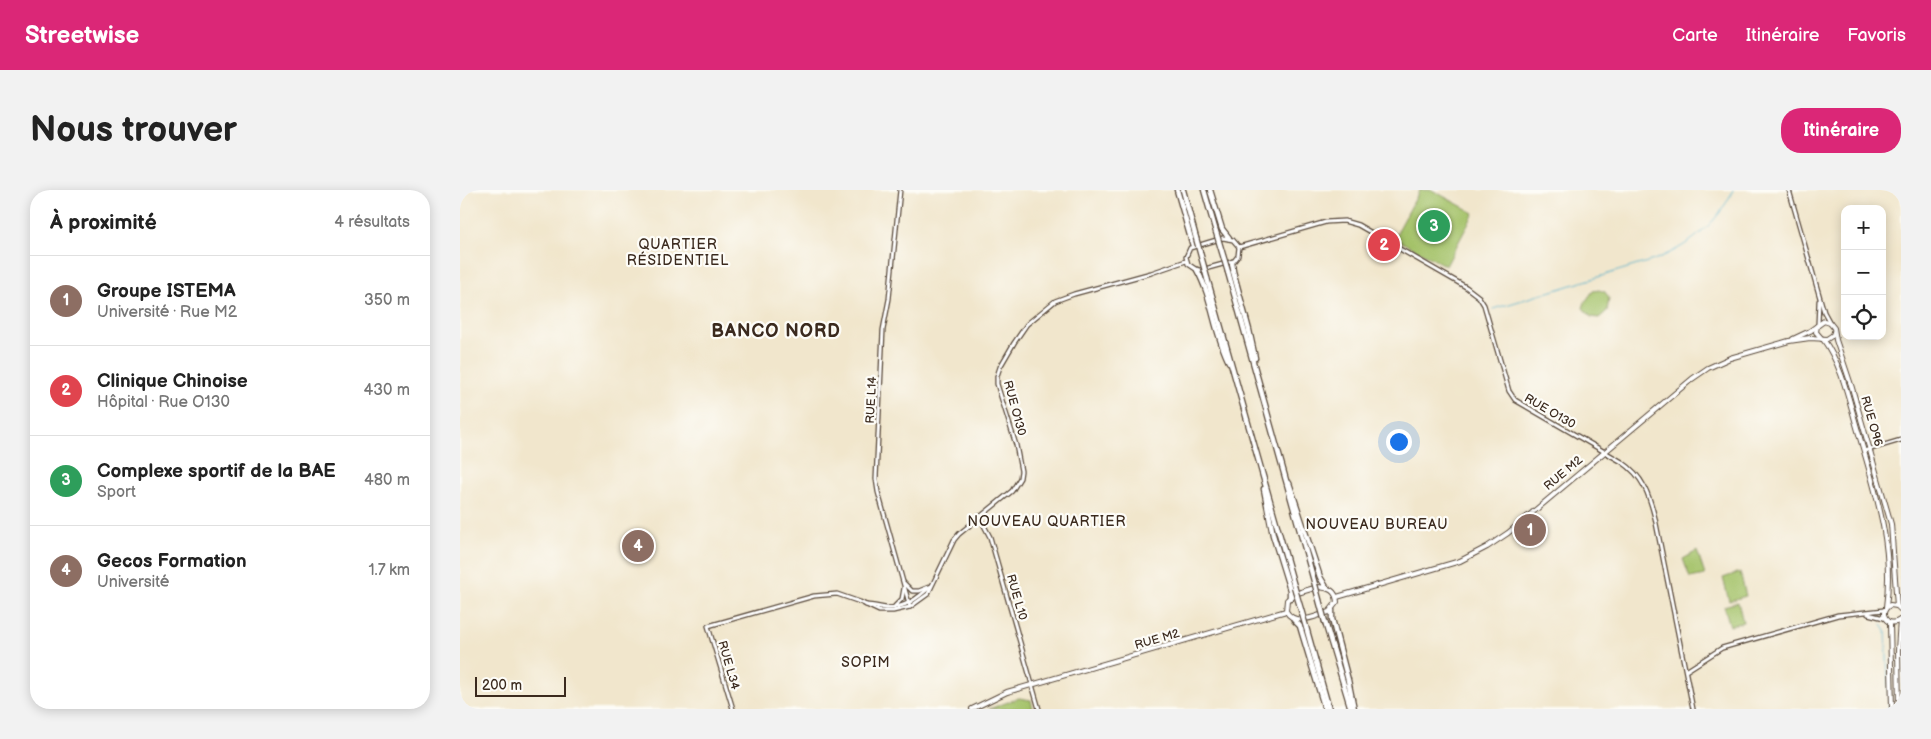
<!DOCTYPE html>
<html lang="fr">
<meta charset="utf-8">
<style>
body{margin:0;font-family:"Balsamiq Sans",sans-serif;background:#f2f2f2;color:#222}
.controls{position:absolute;right:15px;top:15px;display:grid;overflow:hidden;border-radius:10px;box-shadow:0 2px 12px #0003}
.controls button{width:45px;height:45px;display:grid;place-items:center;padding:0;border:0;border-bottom:1px solid #e0e0e0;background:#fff;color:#222;font:25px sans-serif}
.scale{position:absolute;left:15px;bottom:12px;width:91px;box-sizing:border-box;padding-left:5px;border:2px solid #3b2a1e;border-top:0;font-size:14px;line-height:18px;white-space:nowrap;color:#3b2a1e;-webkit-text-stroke:4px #fdfcf7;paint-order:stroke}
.you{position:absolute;left:938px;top:251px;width:18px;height:18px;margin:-12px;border:4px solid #fff;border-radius:50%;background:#1a73e8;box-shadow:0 0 0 8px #1a73e833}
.badge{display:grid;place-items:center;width:32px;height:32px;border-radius:50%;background:#db2777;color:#fff;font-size:16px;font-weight:700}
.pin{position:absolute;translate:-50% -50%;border:2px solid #fff;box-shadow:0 1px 5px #0006}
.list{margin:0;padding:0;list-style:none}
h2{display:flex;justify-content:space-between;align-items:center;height:65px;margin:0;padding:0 20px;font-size:21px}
h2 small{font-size:16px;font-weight:400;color:#767676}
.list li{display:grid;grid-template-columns:32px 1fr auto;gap:15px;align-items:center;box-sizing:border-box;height:90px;padding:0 20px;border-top:1px solid #e0e0e0}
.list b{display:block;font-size:19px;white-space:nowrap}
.list p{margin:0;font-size:16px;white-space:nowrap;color:#767676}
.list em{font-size:16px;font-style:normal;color:#767676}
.icon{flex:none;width:28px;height:28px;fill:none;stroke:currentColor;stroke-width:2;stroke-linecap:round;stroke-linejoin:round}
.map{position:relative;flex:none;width:1441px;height:519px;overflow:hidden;border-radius:20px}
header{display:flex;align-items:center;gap:30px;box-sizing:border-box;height:70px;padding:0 25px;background:#db2777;color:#fff}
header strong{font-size:24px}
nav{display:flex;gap:28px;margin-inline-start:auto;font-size:18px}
.intro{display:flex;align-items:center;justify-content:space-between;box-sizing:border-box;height:120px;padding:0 30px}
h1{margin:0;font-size:35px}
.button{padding:12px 22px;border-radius:20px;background:#db2777;color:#fff;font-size:18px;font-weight:700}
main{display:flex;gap:30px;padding:0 30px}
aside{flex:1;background:#fff;border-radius:20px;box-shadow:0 2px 12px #0003}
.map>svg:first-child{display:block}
.green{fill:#a4c269;stroke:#707644}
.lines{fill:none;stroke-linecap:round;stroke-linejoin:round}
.stream{stroke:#4caecb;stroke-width:1}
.minor-casing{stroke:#564638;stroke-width:5.5}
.major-casing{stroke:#564638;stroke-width:6}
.highway-casing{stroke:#564638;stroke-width:7}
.minor{stroke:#fff;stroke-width:3}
.major{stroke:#fff;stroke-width:4}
.highway{stroke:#fff;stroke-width:4.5}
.highway-bridge-casing{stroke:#564638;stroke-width:7;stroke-linecap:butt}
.highway-bridge{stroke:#fff;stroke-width:4.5}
.labels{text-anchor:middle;stroke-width:4.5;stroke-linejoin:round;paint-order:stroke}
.street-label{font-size:12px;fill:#3b2a1e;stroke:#fdfcf7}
.neighbourhood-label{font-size:14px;letter-spacing:1px;fill:#3b2a1e;stroke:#fdfcf7}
.district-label{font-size:18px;font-weight:bold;letter-spacing:1px;fill:#3b2a1e;stroke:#fdfcf7}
</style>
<header>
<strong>Streetwise</strong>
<nav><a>Carte</a><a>Itinéraire</a><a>Favoris</a></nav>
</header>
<div class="intro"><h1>Nous trouver</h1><a class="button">Itinéraire</a></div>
<main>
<aside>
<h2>À proximité<small>4 résultats</small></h2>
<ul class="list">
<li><span class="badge" style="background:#8d6e63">1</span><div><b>Groupe ISTEMA</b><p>Université · Rue M2</p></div><em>350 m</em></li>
<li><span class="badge" style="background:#e0444e">2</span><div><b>Clinique Chinoise</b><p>Hôpital · Rue O130</p></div><em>430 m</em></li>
<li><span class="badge" style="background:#2e9e5b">3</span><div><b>Complexe sportif de la BAE</b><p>Sport</p></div><em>480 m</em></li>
<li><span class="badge" style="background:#8d6e63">4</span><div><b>Gecos Formation</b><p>Université</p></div><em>1.7 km</em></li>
</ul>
</aside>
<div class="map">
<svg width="1441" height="519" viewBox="0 0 1441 519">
<rect width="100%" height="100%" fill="#fdfcf7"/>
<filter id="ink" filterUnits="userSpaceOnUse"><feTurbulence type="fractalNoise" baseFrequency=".02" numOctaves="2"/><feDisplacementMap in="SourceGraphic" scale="10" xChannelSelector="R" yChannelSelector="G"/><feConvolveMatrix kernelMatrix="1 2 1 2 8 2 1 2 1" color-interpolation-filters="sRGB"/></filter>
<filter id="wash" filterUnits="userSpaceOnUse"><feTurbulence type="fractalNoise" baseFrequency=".0096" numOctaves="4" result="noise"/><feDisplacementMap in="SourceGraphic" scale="20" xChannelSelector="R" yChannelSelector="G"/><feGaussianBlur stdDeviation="1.12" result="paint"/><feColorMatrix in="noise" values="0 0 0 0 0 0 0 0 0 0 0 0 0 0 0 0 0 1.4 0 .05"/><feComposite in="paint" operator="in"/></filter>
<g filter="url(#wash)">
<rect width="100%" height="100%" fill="#f1e6cc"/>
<g class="green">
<polygon points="960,0 972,0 1014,23 986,76 934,48"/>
<polygon points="1139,100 1145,102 1149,108 1147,121 1139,128 1131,127 1123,118 1125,112 1133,101"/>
<polygon points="1237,361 1245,385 1230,388 1223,369"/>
<polygon points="1280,382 1286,406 1269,411 1263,388"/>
<polygon points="1278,412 1283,432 1270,436 1264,416"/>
<polygon points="559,508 571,510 573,519 529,519"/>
</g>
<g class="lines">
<g class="stream">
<path d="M1033,119l161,-49c35,-14 63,-35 79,-70"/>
<polyline points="1440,388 1441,387"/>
<polyline points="1422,434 1426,440 1429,519"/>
</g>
</g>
</g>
<g filter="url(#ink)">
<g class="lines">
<g class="minor-casing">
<g id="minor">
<polyline points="440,0 429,109 423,140 416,289 418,302 450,417"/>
<polyline points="1329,0 1364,122 1370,133"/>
<polygon points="763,48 773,50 779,57 778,66 774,71 741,80 737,80 728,74 726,67 730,58"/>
<path d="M779,57l87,-25 18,-1 14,4 108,62 13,10 5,8 25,86 6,9 107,62c21,14 27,32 33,56l38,191"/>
<polyline points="1358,134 1359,111"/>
<polyline points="1404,261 1441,250"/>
<polyline points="519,326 530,347 579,519"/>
<polyline points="444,393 452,401 459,401 469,397"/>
<path d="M406,415c7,0 13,2 20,3 19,0 31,-9 45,-22"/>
<polyline points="435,416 442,409 444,398"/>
<polyline points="1408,424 1424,428"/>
<polyline points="1226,481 1262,458 1378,425 1424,420"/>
<polyline points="273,519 248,436 354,406 377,404 400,412 419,421 433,421 450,417 468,404 494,350 499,344 552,301 560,288 561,281 556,255 537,194 537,186 540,177 554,153 567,134 595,111 614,104 691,83 726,71"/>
</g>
</g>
<g class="major-casing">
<g id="major">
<polyline points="1357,136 1356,142 1362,149"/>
<polyline points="1333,149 1350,141 1364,131 1370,133 1374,138 1376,150 1392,198 1431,334 1437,416"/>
<path d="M1363,149c18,25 25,57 33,85 17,60 39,120 30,183"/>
<path d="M858,397c11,1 18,3 19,15l-8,10c-14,4 -34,15 -43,-1l1,-11 7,-6z"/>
<polyline points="877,407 1000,371 1027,357 1048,343 1232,189 1248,178 1270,168 1329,151 1350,148 1367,149 1373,145 1374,142"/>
<path d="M1440,430c-13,9 -23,-8 -10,-15l7,1 4,4"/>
<polyline points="1430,433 1432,519"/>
<polyline points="512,519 547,502 826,421"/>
<polyline points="1439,519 1438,460 1440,430"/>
</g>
</g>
<g class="highway-casing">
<g id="highway">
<polyline points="717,0 733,56"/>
<polyline points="723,0 736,48"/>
<polyline points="744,0 756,42"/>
<polyline points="750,0 762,39 769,48"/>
<polyline points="772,72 773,81 789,140 795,168"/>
<path d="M737,80c16,28 17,63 32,92"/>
<polyline points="768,82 854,391"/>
<polyline points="747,88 834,396"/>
<polyline points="829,293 860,387 866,397"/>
<polyline points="804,299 813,345 830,400 830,408"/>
<polyline points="872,420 872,429 888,490 894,519"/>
<polyline points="834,430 840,436 842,443 865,519"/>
<polyline points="865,432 891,519"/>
<polyline points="846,437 869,519"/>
</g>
</g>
<use href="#minor" class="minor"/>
<use href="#major" class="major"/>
<use href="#highway" class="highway"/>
<g class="highway-bridge-casing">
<g id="highway-bridge">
<polyline points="756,42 768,82"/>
<polyline points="736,48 747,88"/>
<polyline points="854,391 865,432"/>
<polyline points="834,396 846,437"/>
</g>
</g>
<use href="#highway-bridge" class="highway-bridge"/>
</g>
</g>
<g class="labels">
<g class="street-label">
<text transform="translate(411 210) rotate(-87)" y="4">RUE L14</text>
<text transform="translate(555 218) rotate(75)" y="4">RUE O130</text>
<text transform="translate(1090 221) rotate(30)" y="4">RUE O130</text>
<text transform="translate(1412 231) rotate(74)" y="4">RUE O96</text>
<text transform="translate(1103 283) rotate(-40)" y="4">RUE M2</text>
<text transform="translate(557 407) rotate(74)" y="4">RUE L10</text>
<text transform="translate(697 449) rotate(-16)" y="4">RUE M2</text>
<text transform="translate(269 475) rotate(74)" y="4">RUE L34</text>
</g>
<g class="neighbourhood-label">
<text x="218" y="59">QUARTIER<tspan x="218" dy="16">RÉSIDENTIEL</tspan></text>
<text x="587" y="336">NOUVEAU QUARTIER</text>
<text x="917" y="339">NOUVEAU BUREAU</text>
<text x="406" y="477">SOPIM</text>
</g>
<g class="district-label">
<text x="316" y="147">BANCO NORD</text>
</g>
</g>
</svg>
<div class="controls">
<button>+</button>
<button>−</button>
<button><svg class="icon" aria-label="locate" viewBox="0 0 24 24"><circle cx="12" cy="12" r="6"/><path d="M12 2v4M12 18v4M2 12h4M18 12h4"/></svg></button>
</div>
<div class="scale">200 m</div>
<div class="you"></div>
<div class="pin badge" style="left:1070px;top:340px;background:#8d6e63">1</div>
<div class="pin badge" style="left:924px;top:55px;background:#e0444e">2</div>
<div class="pin badge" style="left:974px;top:36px;background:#2e9e5b">3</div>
<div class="pin badge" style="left:178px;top:356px;background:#8d6e63">4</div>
</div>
</main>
